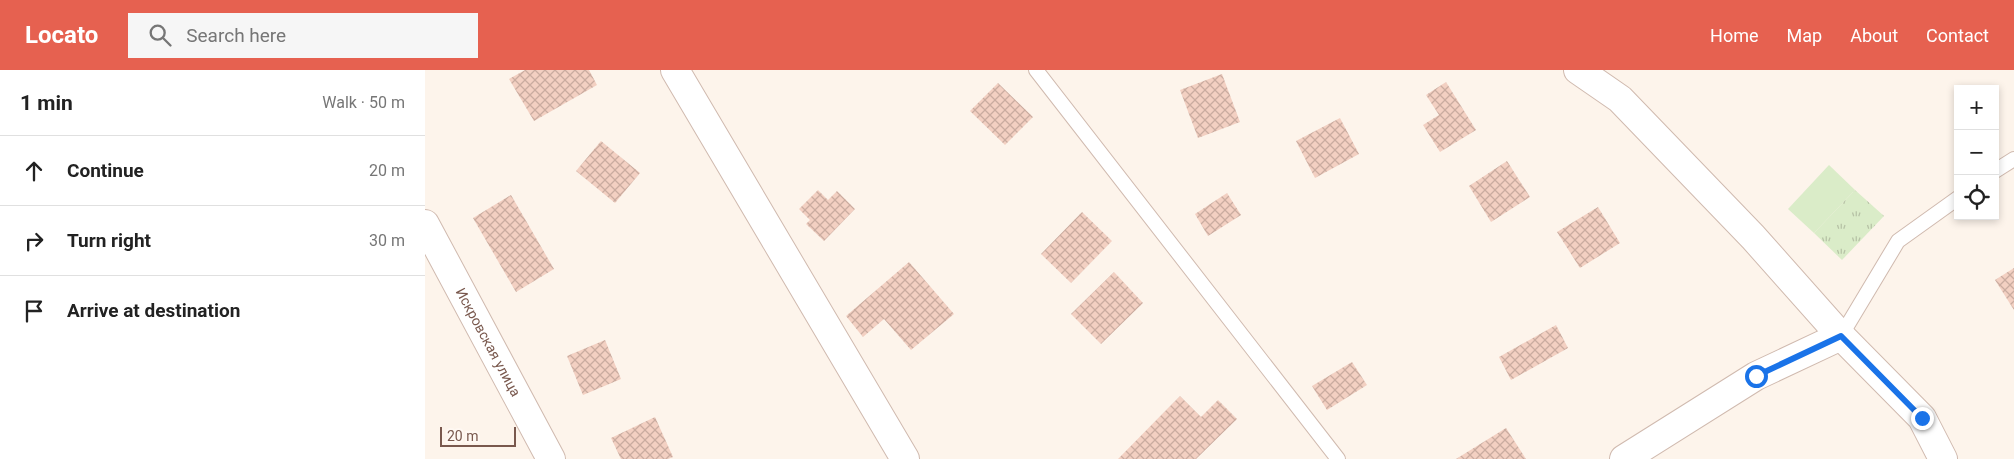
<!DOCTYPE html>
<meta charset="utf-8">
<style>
body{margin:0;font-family:Roboto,sans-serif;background:#f6f6f6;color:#222}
.controls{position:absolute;right:15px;top:15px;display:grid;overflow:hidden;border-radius:0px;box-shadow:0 2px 8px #0003}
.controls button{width:45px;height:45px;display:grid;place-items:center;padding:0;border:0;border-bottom:1px solid #e0e0e0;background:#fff;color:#222;font:25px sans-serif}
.scale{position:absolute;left:15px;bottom:12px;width:76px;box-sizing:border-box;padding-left:5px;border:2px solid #79584d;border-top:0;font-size:14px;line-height:18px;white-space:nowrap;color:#79584d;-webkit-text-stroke:4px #fff8f2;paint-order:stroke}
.stop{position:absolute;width:15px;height:15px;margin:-11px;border:4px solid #1a73e8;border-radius:50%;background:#fff}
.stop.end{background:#1a73e8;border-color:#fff;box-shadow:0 1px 5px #0008}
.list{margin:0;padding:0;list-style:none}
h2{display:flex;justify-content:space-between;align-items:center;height:65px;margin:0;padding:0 20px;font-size:21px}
h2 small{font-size:16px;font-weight:400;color:#767676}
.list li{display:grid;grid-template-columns:32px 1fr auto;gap:15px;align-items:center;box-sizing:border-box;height:70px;padding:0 20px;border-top:1px solid #e0e0e0}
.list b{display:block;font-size:19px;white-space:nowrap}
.list em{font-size:16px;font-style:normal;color:#767676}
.icon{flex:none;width:28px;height:28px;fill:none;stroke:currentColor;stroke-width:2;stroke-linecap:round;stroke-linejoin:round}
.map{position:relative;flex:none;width:1589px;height:389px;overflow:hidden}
header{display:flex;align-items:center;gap:30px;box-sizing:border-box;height:70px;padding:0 25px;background:#e66150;color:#fff}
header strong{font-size:24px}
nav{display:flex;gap:28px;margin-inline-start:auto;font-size:18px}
.search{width:350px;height:45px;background:#f6f6f6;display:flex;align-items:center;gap:12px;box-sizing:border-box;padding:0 18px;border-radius:0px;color:#767676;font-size:19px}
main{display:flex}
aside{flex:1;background:#fff}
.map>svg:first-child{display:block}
.green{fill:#daecc8}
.park{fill:url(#park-tufts)}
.building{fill:url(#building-cross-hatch)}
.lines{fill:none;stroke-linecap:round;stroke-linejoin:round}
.lane-casing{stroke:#d0baaf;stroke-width:16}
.street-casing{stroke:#d0baaf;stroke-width:30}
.lane{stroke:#fff;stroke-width:14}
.street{stroke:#fff;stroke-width:28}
.route{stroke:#1a73e8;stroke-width:6}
.labels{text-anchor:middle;stroke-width:4;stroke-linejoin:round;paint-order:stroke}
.street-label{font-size:14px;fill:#79584d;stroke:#fff8f2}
</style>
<header>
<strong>Locato</strong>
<div class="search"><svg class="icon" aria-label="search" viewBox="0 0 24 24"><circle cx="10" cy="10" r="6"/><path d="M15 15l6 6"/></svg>Search here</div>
<nav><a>Home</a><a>Map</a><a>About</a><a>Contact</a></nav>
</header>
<main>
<aside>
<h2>1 min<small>Walk · 50 m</small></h2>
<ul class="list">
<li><svg class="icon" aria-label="ahead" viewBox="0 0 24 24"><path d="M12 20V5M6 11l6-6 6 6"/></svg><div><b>Continue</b></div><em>20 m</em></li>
<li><svg class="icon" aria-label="right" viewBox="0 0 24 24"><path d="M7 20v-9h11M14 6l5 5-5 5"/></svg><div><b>Turn right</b></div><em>30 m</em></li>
<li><svg class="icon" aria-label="arrive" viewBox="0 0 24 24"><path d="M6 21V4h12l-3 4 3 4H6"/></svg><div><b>Arrive at destination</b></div></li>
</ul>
</aside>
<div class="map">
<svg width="1589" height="389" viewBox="0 0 1589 389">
<defs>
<pattern id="park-tufts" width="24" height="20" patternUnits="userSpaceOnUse" patternTransform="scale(1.25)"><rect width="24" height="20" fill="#daecc8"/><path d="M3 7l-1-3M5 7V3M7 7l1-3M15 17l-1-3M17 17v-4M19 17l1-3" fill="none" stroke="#b6c2a5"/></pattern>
<pattern id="building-cross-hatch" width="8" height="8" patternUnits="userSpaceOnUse" patternTransform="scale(1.25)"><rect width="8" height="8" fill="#f3d0c2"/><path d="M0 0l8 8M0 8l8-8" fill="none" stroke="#caaca0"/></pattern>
</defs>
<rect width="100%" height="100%" fill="#fdf4eb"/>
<polygon class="green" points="1404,95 1430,120 1389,163 1363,139"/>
<polygon class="park" points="1430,120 1459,146 1417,190 1389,163"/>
<g class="building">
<polygon points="100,0 164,0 172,15 109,51 84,9"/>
<polygon points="797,4 815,52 773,68 755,20"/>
<polygon points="1021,12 1051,60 1015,82 998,55 1014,45 1001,25"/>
<polygon points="573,13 608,47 580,75 545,41"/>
<polygon points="915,48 934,84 890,108 871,71"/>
<polygon points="176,71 215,103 190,133 151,101"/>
<polygon points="1082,91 1105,127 1066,152 1044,116"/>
<polygon points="393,120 403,130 412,121 430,139 399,171 381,154 385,150 374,139"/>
<polygon points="802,123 816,145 783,166 770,144"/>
<polygon points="86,125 129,199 91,222 48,148"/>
<polygon points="1173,137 1195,173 1155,198 1132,162"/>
<polygon points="657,142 687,171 646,213 616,184"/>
<polygon points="484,192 529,244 486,280 459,249 438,267 421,246"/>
<polygon points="1589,198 1589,240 1570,210"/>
<polygon points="689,202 718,233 676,274 646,244"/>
<polygon points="1131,255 1143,278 1086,310 1074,287"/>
<polygon points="180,270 196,309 158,325 142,286"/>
<polygon points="927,292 942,315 902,340 887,316"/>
<polygon points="755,326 776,347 793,330 812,349 771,389 693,389"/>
<polygon points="230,347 248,387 243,389 196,389 186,368"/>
<polygon points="1081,358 1101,389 1031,389"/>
</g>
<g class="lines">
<g class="lane-casing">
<g id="lane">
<polyline points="611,0 913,389"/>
<polyline points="1570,101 1589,89"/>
<polyline points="1416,266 1473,171 1533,128"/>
</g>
</g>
<g class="street-casing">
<g id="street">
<polyline points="250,0 480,389"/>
<polyline points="1153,0 1195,29 1328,167 1416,266 1497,348 1518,389"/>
<path id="s1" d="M0,154l126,235"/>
<polyline points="1199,389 1331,306 1416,266"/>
</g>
</g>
<use href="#lane" class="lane"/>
<use href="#street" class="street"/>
</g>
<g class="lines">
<polyline class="route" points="1331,306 1416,266 1497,348"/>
</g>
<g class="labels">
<g class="street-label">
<text dy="5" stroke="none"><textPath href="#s1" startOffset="134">Искровская улица</textPath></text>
</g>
</g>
</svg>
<div class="controls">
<button>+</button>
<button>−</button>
<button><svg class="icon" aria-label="locate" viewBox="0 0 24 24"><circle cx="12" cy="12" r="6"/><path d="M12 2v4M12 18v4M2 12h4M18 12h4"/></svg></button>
</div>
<div class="scale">20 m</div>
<div class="stop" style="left:1331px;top:306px"></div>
<div class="stop end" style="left:1497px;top:348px"></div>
</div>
</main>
